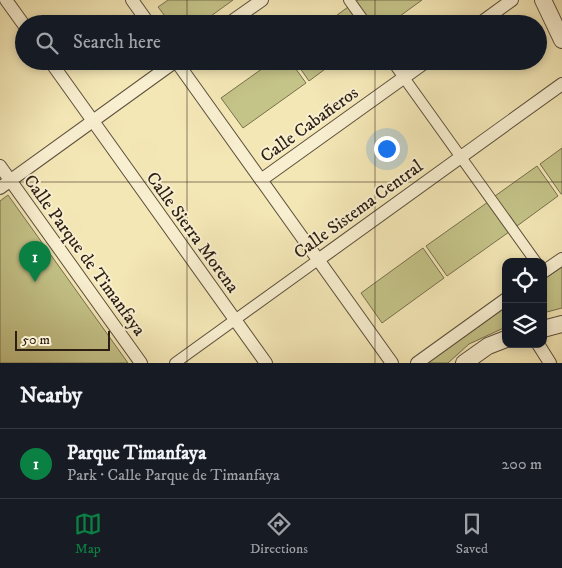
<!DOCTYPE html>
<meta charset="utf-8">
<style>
body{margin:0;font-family:"IM FELL DW Pica",serif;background:#242831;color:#f1f3f6}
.controls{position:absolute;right:15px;bottom:15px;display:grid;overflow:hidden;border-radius:10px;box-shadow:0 2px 8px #0003}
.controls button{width:45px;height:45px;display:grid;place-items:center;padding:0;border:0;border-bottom:1px solid #363941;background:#171b24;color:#f1f3f6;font:25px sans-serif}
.scale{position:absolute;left:15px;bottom:12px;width:95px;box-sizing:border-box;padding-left:5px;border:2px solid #2b1e13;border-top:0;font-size:14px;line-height:18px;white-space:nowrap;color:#2b1e13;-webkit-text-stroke:4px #f8efd0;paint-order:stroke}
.you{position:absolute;left:386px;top:148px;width:18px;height:18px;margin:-12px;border:4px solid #fff;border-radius:50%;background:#1a73e8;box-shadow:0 0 0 8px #1a73e833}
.badge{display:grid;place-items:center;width:32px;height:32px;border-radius:50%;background:#0b8043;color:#fff;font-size:16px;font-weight:700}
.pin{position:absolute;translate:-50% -41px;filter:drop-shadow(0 1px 2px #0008)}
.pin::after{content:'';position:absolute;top:26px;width:18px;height:15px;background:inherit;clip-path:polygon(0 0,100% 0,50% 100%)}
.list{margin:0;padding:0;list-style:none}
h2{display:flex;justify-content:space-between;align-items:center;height:65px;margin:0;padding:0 20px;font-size:21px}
h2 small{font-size:16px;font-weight:400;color:#9ea1a6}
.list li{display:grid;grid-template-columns:32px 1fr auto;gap:15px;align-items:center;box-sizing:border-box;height:70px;padding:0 20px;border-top:1px solid #363941}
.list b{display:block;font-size:19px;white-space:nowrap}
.list p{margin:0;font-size:16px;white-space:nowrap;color:#9ea1a6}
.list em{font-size:16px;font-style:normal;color:#9ea1a6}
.icon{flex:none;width:28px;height:28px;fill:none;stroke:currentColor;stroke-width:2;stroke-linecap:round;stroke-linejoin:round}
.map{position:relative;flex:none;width:562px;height:363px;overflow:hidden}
.search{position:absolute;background:#171b24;box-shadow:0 2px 8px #0003;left:15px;right:15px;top:15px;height:55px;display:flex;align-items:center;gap:12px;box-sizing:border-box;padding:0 18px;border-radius:28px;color:#9ea1a6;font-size:19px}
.sheet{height:135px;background:#171b24}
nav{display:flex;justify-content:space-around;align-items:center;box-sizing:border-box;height:70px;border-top:1px solid #363941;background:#171b24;font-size:14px;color:#9ea1a6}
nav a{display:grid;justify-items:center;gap:2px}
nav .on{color:#0b8043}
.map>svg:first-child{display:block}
.green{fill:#c4c388;stroke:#78704e}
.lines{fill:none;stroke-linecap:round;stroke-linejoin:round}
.pedestrian-casing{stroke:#5d503c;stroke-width:12}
.minor-casing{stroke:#5d503c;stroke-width:14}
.tertiary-casing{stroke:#5d503c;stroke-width:18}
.pedestrian{stroke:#f8efd0;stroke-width:10}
.minor{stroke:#f8efd0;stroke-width:12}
.tertiary{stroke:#f8efd0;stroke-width:16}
.grid{fill:none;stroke:#2b1e13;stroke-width:1;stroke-opacity:0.55}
.labels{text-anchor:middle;stroke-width:4;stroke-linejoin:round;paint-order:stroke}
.street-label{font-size:18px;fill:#2b1e13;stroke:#f8efd0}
</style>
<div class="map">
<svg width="562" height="363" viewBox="0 0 562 363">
<rect width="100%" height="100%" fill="#f4e7b6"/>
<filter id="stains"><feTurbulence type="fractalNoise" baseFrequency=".004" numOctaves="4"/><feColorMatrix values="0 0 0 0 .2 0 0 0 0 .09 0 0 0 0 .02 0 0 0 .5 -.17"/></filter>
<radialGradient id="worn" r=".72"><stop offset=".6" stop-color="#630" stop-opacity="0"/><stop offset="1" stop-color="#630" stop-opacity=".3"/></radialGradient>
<g class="green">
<polygon points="168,0 233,0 200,24 171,24 158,7"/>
<polygon points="358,0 422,0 389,24 372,24 356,2"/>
<polygon points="348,7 360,24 325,24"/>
<polygon points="273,61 290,61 306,83 243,128 221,98"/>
<polygon points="295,61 336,61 309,81"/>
<polygon points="562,148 562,194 561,194 540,164"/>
<polygon points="537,166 558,196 517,226 495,196"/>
<polygon points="8,195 128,363 0,363 0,201"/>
<polygon points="488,202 509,232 447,276 426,246"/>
<polygon points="423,248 444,278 382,323 361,293"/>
<polygon points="562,267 562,308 543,313 543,280"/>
<polygon points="506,307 506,327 469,344 448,363 428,363"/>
</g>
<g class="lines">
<g class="pedestrian-casing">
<g id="pedestrian">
<polyline points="349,0 366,24"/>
<polyline points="392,61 536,262"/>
<polyline points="175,363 318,260"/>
</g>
</g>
<g class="minor-casing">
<g id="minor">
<polyline points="6,0 24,25"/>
<polyline points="132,0 149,24"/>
<polyline points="228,24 262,0"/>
<polyline points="479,24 512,0"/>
<polyline points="50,61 266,363"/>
<polyline points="176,61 392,363"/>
<polyline points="0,166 141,363"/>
<polyline points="261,180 427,61"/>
<polyline points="0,188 176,61"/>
<polyline points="318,260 562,84"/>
<polyline points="543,272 562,259"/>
<polyline points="538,344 550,363"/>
<polyline points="417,363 506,299"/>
</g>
</g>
<g class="tertiary-casing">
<g id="tertiary">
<polyline points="543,0 562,40"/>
<polyline points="543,329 562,324"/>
<polyline points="464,363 488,346 506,339"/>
</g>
</g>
<use href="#pedestrian" class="pedestrian"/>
<use href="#minor" class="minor"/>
<use href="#tertiary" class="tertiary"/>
</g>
<path class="grid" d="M187,0v24M375,0v24M187,61v302M375,61v302M0,182h562"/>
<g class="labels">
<g class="street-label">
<text transform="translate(309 124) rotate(-36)" y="6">Calle Cabañeros</text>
<text transform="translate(358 209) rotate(-36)" y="6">Calle Sistema Central</text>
<text transform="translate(193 232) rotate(54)" y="6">Calle Sierra Morena</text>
<text transform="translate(85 255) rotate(54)" y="6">Calle Parque de Timanfaya</text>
</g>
</g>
<rect width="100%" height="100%" filter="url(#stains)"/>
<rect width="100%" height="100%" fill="url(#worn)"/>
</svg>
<div class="controls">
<button><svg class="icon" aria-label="locate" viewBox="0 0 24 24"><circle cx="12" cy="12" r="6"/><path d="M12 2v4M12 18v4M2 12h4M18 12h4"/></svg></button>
<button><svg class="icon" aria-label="layers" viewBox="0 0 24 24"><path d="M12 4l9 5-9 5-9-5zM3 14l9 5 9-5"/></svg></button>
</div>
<div class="scale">50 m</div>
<div class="you"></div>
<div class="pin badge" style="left:35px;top:282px">1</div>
<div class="search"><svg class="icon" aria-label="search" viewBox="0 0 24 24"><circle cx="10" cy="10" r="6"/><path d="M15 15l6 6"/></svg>Search here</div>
</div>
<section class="sheet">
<h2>Nearby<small></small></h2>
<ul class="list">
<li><span class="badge">1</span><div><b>Parque Timanfaya</b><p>Park · Calle Parque de Timanfaya</p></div><em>200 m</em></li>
</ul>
</section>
<nav>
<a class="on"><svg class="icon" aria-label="map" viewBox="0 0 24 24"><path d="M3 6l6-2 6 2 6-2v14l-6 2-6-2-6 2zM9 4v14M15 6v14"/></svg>Map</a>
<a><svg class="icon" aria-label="directions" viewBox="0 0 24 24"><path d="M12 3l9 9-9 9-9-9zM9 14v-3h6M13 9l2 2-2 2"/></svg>Directions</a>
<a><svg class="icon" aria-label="saved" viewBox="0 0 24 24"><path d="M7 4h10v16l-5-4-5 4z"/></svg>Saved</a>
</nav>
